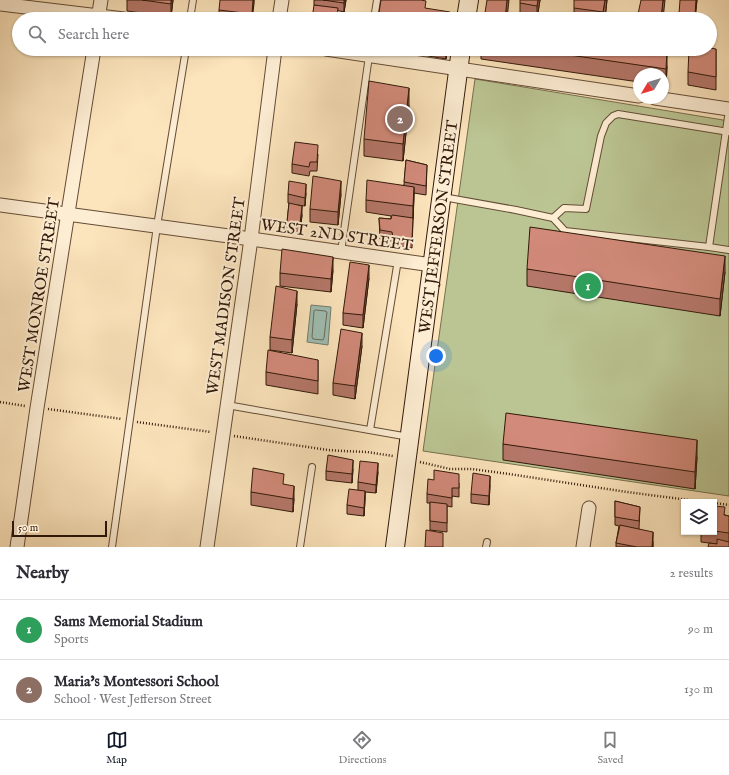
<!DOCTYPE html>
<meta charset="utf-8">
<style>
body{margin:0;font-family:"IM FELL English",serif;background:#f2f2f3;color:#2b2b33}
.controls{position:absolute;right:12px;bottom:12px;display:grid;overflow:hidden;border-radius:0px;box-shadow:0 1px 3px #0004}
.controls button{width:36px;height:36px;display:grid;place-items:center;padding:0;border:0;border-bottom:1px solid #e1e1e2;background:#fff;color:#2b2b33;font:20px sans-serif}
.compass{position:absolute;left:633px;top:68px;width:36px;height:36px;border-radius:50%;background:#fff;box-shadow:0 1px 3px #0004;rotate:232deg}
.scale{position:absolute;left:12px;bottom:10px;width:95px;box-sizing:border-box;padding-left:4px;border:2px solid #311909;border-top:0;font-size:11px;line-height:14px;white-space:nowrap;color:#311909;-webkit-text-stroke:3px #fdedd3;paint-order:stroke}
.you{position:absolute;left:436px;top:356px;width:14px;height:14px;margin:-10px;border:3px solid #fff;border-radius:50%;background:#1a73e8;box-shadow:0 0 0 6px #1a73e833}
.badge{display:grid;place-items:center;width:26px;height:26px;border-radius:50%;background:#111827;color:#fff;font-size:13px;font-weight:700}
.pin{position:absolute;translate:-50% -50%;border:2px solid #fff;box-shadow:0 1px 4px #0006}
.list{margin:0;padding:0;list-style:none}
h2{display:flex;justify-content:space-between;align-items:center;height:52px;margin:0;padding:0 16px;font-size:17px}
h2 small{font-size:13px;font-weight:400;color:#7c7c81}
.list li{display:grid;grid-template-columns:26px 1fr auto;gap:12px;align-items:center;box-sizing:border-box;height:60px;padding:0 16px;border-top:1px solid #e1e1e2}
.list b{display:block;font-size:15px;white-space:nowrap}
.list p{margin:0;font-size:13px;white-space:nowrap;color:#7c7c81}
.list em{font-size:13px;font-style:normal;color:#7c7c81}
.icon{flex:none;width:22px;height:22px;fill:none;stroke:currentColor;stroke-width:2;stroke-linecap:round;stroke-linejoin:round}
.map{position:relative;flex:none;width:729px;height:547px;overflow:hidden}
.search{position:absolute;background:#fff;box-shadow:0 1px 3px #0004;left:12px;right:12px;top:12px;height:44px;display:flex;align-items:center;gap:10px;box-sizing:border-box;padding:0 14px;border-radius:22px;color:#7c7c81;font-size:15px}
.sheet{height:172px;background:#fff}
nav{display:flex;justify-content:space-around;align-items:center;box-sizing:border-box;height:56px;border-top:1px solid #e1e1e2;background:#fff;font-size:11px;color:#7c7c81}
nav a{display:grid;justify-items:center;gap:2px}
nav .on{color:#111827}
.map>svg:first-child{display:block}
.green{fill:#bbc593;stroke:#766f4e}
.water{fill:#9fbeb2;stroke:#737c6e}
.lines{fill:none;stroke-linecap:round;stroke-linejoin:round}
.shore{stroke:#686c5e;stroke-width:1}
.lane-casing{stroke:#644c36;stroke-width:8}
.street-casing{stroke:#644c36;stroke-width:15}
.secondary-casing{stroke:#311909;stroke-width:20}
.path{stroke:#311909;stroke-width:2.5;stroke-dasharray:1 2;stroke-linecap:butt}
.lane{stroke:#fdedd3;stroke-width:6}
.street{stroke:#fdedd3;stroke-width:13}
.secondary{stroke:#fdedd3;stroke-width:18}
.wall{fill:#b57769;stroke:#311909}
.shaded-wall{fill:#936155;stroke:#311909}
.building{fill:#d28a7a;stroke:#311909}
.labels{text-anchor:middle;stroke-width:4;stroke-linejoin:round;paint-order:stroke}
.street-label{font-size:16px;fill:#311909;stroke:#fdedd3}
</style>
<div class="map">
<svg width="729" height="547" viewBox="0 0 729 547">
<rect width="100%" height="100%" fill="#fce4bc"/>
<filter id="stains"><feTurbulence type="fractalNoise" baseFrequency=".005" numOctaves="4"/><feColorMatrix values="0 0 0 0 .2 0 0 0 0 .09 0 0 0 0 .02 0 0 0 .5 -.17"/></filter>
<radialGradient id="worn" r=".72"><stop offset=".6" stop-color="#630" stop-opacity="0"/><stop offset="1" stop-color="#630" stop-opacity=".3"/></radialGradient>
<polygon class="green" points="475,79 729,121 729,496 423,451"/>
<polygon class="water" points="311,305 331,307 328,345 307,342"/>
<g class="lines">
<polygon class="shore" points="316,310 325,311 327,312 324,338 323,340 313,339 312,337 314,311"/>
<g class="lane-casing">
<g id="lane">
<polyline points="190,19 193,0"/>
<polyline points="374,19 377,0"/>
<polyline points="443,197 516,210 553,218 565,231 709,247 729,110"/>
<polyline points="553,218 564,208 586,209 601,136 606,123 613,116 618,114 729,132"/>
<polyline points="709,247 729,250"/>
<polyline points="341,252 370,49"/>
<polyline points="227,405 409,437"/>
<polyline points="370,430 398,260"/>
<polyline points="112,547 157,226 186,49"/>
<polyline points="300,547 312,467"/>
<polyline points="486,547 487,542"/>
</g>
</g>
<g class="street-casing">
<g id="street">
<polyline points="0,4 124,19"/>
<polyline points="98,19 101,0"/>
<polyline points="279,19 282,0"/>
<polyline points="326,49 639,96"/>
<polyline points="655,98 729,109"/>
<polyline points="0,205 251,239 432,265"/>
<polyline points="17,547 37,408 94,49"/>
<polyline points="207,547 251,239 275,49"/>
<polyline points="583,547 589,508"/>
</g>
</g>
<g class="secondary-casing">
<g id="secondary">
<polyline points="466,19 469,0"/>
<path id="s1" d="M395,547l66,-498"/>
</g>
</g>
<g class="path">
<polyline points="0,402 25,406"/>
<polyline points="48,409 122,419"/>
<polyline points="137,422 211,432"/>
<polyline points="234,436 328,450 343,451 367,452 393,456"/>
<polyline points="420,462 450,469 472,469 509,474 627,492 704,502"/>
<polyline points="714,503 729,505"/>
</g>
<use href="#lane" class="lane"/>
<use href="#street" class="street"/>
<use href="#secondary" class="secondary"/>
</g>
<g class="wall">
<polygon points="127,0 173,0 171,17 127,11"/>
<polygon points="254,0 252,19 219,19 219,10"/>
<polygon points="314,0 346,0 344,12 314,5"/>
<polygon points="540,0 537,19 520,19 520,3"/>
<polygon points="607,0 605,19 574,19 574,8"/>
<polygon points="697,0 695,19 679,19 679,14"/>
<polygon points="387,49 447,49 446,59"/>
<polygon points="481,49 662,49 667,67 666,86 663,86 663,74 639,74 639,82 481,59"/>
<polygon points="716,49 716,90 688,85 688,72"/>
<polygon points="409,105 403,161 364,156 364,139"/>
<polygon points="318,154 317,171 310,171 309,176 292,173 292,164"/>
<polygon points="406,160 427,165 426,195 414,193 412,248 393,246 392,241 380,239 379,218 391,219 391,216 366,212 366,200 404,185"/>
<polygon points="306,193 305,206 297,205 302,215 300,233 287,231 287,222 289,203 288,203 288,194"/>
<polygon points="341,194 338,225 310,222 310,209"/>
<polygon points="527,269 725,272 720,316 527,286"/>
<polygon points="333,270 331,292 280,286 280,273"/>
<polygon points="369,278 363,328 343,325 343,313"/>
<polygon points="297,304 292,353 270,350 270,337"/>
<polygon points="362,346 355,399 333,395 333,383"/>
<polygon points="318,360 318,394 266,385 266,372"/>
<polygon points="503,444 697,457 695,489 503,460"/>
<polygon points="353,469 352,483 326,480 326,471"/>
<polygon points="378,472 376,493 365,492 365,500 364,516 347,514 347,505 358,490 358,482"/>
<polygon points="434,480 459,483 459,497 452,496 452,507 447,506 447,532 430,530 430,503 427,503 427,494"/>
<polygon points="284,484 294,499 293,512 251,505 251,492"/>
<polygon points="490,485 489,505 471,503 471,494"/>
<polygon points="615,501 640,507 639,529 653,541 653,547 616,547 616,543 619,526 615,525"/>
<polygon points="714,506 725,515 729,516 729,547 717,544 701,542 701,532 714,532"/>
</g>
<g class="shaded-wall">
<polygon points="171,0 173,0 171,17"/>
<polygon points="253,0 254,0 254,4 252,19"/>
<polygon points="344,0 346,0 344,12"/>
<polygon points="507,0 509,0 507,19 505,19"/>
<polygon points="538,0 540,0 537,19 537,6"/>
<polygon points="605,0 607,0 605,19 603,19 603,12"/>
<polygon points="663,0 665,0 663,19 661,19"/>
<polygon points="696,0 697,0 695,19 695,15"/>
<polygon points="446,49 447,49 446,59"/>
<polygon points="667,50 667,67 666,86 666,69"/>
<polygon points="409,88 409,105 403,161 403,144"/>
<polygon points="341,181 341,194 338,225 338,212"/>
<polygon points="306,184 306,193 305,206 305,198"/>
<polygon points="414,187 414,199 413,219 413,206"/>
<polygon points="302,206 302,215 300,233 300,224"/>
<polygon points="725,256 725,272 720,316 720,299"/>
<polygon points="333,257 333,270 331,292 331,279"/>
<polygon points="369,265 369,278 363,328 363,315"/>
<polygon points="297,291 297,304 292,353 292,340"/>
<polygon points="362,333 362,346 355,399 355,386"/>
<polygon points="697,440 697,457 695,489 695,472"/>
<polygon points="353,460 353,469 352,483 352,474"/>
<polygon points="378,463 378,472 376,493 376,485"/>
<polygon points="490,476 490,485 489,505 489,496"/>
<polygon points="294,486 294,499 293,512 293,499"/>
<polygon points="365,491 365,500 364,516 364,508"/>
<polygon points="653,532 653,547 652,547"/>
</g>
<g class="building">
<polygon points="142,0 171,0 171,4"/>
<polygon points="220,0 253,0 252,14 219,10"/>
<polygon points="323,0 344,0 344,3"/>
<polygon points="381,0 421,0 426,1 425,8 450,12 449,19 378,19"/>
<polygon points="487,0 507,0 505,19 484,19"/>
<polygon points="520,0 538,0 537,6 520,3"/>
<polygon points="574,0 605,0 603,12 574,8"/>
<polygon points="641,0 663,0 661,19 637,19"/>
<polygon points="680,0 696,0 695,15 679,14"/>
<polygon points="314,5 338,8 337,19 312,19"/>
<polygon points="710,48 716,49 716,77 688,72 689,49 710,49"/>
<polygon points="528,49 662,49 667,50 666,69"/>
<polygon points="369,81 409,88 403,144 364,139"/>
<polygon points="295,142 318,145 317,162 310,162 309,167 292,164"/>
<polygon points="406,160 427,165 426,186 404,182"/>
<polygon points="313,176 341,181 338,212 310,209"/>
<polygon points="367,180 414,187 413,206 366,200"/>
<polygon points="289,181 306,184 305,198 288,194"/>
<polygon points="289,203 302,206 300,224 287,222"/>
<polygon points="392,215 413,218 412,239 393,237 392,232 380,230 379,218 391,219"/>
<polygon points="530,227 725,256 720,299 527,269"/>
<polygon points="282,249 333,257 331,279 280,273"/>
<polygon points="350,262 369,265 363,315 343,313"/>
<polygon points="276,286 297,291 292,340 270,337"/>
<polygon points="341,329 362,333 355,386 333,383"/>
<polygon points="268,350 318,360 318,381 266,372"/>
<polygon points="506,413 697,440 695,472 503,444"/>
<polygon points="328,455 353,460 352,474 326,471"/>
<polygon points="360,461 378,463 376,485 358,482"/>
<polygon points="253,468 284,474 283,484 294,486 293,499 251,492"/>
<polygon points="434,470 459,474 459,488 452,488 452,498 427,494 428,479 434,480"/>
<polygon points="473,473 490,476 489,496 471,494"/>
<polygon points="349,489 365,491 364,508 347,505"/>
<polygon points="615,501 640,507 639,521 615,517"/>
<polygon points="430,502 447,504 447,523 430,521"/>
<polygon points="714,506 725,507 724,515 729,516 729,533 714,531"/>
<polygon points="620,525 653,532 652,547 637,547 616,543"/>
<polygon points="426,530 443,533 443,547 425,547"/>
<polygon points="717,539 729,542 729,547 708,547 709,543 717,544"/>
</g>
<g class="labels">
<g class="street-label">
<text dy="6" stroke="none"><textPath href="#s1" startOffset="323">WEST JEFFERSON STREET</textPath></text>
<text transform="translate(337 234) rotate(8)" y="6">WEST 2ND STREET</text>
<text transform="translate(38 295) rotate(-81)" y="6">WEST MONROE STREET</text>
<text transform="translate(225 296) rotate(-82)" y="6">WEST MADISON STREET</text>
</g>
</g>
<rect width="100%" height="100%" filter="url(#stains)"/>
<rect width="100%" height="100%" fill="url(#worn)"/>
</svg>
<div class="controls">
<button><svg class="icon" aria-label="layers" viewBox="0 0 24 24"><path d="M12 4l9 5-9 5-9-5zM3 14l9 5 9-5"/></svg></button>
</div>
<svg class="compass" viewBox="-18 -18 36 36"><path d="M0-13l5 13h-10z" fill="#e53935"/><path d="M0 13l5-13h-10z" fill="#7c7c81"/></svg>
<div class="scale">50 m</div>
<div class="you"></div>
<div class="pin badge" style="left:588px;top:286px;background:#2e9e5b">1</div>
<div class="pin badge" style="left:400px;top:119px;background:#8d6e63">2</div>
<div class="search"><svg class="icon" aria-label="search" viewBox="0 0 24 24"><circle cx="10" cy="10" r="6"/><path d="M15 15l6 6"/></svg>Search here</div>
</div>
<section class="sheet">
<h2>Nearby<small>2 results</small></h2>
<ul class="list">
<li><span class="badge" style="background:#2e9e5b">1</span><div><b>Sams Memorial Stadium</b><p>Sports</p></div><em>90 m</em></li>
<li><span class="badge" style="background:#8d6e63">2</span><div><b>Maria's Montessori School</b><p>School · West Jefferson Street</p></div><em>130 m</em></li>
</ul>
</section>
<nav>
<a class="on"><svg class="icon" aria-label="map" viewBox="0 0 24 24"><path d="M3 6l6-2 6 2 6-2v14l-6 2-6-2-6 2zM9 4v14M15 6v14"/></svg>Map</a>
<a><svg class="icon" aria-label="directions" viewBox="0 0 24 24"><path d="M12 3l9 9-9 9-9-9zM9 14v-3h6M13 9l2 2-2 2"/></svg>Directions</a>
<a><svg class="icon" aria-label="saved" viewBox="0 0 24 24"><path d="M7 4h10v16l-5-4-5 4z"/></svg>Saved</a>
</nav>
